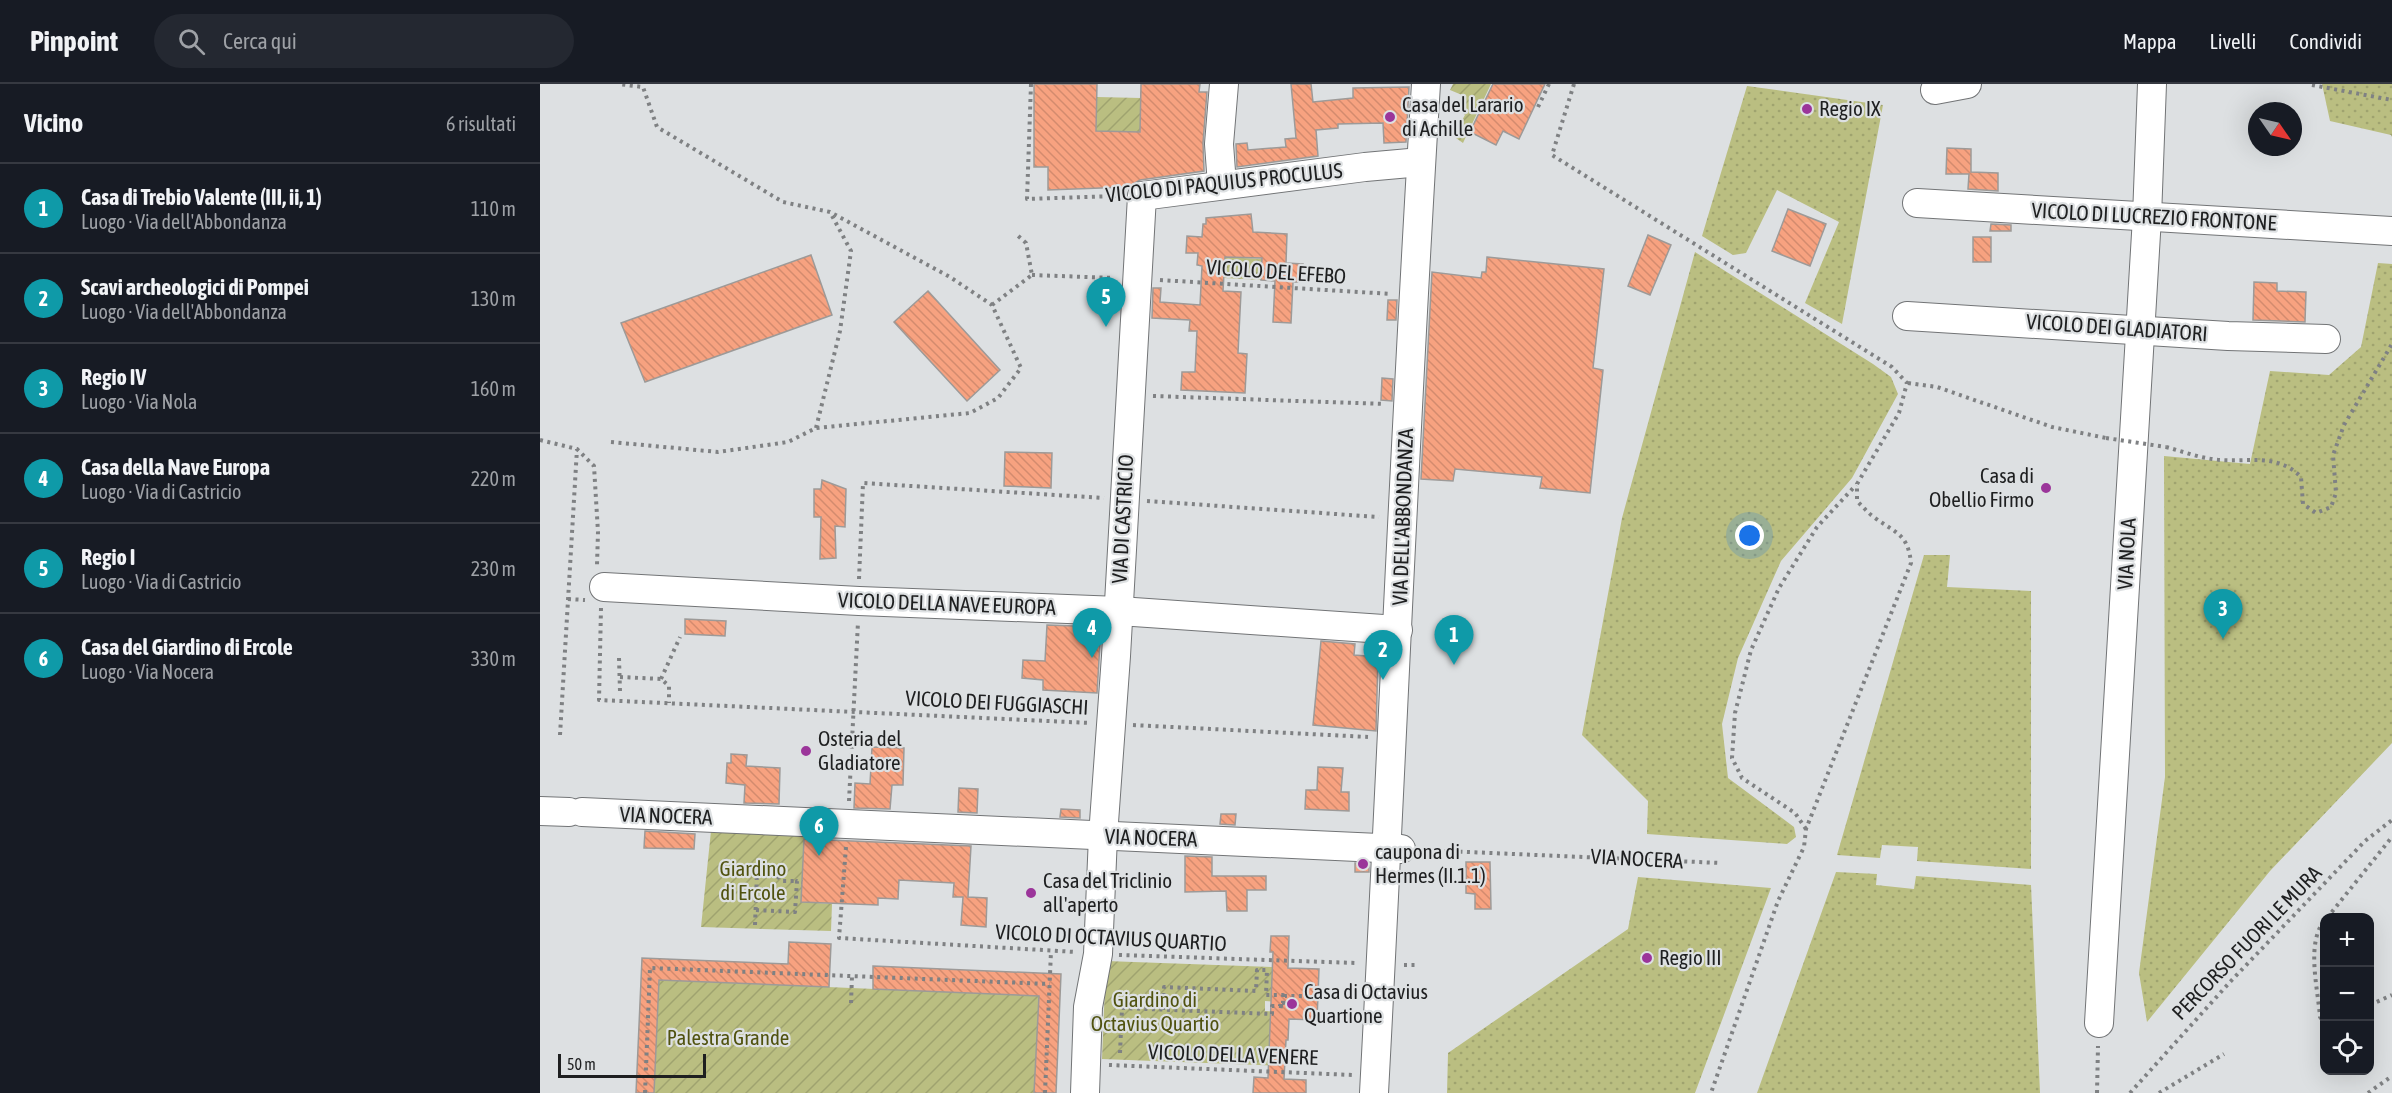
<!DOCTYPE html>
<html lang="it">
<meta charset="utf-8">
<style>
body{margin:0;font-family:"Asap Condensed",sans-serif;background:#242831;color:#f1f3f6}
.controls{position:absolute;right:18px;bottom:18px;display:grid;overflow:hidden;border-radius:12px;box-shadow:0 6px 24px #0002}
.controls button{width:54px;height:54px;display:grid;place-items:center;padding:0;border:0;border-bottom:2px solid #363941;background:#171b24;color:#f1f3f6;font:30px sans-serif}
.compass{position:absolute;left:1708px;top:18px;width:54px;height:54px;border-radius:50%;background:#171b24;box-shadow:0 6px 24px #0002;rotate:124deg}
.scale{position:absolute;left:18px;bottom:15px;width:148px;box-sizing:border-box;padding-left:6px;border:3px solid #1e1f20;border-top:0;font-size:16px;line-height:21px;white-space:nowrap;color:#1e1f20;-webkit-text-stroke:4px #dde0e2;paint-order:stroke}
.you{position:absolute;left:1210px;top:452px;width:21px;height:21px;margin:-15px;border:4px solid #fff;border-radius:50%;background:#1a73e8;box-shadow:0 0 0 9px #1a73e833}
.badge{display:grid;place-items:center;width:39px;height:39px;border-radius:50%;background:#1a73e8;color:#fff;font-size:20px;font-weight:700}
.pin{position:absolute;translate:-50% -50px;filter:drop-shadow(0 2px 3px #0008)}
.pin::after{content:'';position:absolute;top:32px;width:21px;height:18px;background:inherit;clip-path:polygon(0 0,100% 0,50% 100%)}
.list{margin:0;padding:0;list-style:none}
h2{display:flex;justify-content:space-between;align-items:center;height:78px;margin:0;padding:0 24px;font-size:26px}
h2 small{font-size:20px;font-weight:400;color:#9ea1a6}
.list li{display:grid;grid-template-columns:39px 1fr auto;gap:18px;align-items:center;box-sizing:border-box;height:90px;padding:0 24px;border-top:2px solid #363941}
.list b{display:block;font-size:22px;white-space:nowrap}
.list p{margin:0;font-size:20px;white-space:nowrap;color:#9ea1a6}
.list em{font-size:20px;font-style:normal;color:#9ea1a6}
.icon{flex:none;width:33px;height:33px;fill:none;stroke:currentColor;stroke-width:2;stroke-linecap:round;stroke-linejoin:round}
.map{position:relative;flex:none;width:1852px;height:1009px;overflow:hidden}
header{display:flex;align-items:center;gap:36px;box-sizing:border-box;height:84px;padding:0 30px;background:#171b24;border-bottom:2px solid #363941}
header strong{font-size:28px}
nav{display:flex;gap:33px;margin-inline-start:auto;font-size:21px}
.search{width:420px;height:54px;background:#242831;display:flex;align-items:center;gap:15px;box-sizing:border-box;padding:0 21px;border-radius:33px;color:#9ea1a6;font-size:22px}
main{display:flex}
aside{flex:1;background:#171b24}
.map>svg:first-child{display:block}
.grass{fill:url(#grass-dots)}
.garden{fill:url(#garden-furrows)}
.building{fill:url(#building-back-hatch);stroke:#9d9a98;stroke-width:1.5}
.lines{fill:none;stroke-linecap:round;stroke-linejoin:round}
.minor-casing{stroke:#727476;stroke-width:30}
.path{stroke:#7f8183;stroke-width:4;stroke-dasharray:3 4.5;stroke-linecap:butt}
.minor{stroke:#fff;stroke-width:28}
.path-bridge{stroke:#7f8183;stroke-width:4;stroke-dasharray:3 4.5;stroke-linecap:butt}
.poi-dot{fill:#9b359a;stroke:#dde0e2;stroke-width:2}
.labels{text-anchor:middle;stroke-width:4.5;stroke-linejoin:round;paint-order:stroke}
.poi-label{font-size:21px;fill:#1e1f20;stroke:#dde0e2;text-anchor:start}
.street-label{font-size:21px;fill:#1e1f20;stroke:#dde0e2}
.park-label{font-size:21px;fill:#50520f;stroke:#dde0e2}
</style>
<header>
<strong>Pinpoint</strong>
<div class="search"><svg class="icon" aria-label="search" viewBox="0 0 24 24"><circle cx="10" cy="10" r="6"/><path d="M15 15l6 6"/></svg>Cerca qui</div>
<nav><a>Mappa</a><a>Livelli</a><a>Condividi</a></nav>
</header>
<main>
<aside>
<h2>Vicino<small>6 risultati</small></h2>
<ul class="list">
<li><span class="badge" style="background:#0f9aa8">1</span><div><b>Casa di Trebio Valente (III, ii, 1)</b><p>Luogo · Via dell'Abbondanza</p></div><em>110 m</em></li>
<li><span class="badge" style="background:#0f9aa8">2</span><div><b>Scavi archeologici di Pompei</b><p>Luogo · Via dell'Abbondanza</p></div><em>130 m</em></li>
<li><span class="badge" style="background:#0f9aa8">3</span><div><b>Regio IV</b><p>Luogo · Via Nola</p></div><em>160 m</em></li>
<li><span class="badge" style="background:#0f9aa8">4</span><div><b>Casa della Nave Europa</b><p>Luogo · Via di Castricio</p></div><em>220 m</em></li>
<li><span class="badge" style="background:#0f9aa8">5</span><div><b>Regio I</b><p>Luogo · Via di Castricio</p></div><em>230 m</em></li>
<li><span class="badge" style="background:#0f9aa8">6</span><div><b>Casa del Giardino di Ercole</b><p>Luogo · Via Nocera</p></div><em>330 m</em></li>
</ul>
</aside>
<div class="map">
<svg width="1852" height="1009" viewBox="0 0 1852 1009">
<defs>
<pattern id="grass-dots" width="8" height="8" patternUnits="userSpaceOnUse" patternTransform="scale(1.5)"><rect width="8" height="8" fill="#babe81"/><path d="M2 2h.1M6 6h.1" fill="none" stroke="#9fa36f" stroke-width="1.8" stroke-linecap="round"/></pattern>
<pattern id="garden-furrows" width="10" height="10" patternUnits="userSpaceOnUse" patternTransform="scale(1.5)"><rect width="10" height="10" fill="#babe81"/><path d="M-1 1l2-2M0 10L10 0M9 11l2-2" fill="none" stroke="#9fa36f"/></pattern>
<pattern id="building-back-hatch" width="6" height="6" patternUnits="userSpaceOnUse" patternTransform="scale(1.5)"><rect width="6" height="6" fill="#f7a280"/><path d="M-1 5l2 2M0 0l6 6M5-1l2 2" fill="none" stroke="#d38b6e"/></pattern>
</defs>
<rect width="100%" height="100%" fill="#dde0e2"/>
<g class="grass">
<polygon points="1782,0 1852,0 1852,53 1851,51 1790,37"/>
<polygon points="1207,2 1343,21 1302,240 1265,219 1299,138 1237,106 1206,169 1193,171 1162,152"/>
<polygon points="1155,168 1333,280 1351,293 1358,310 1312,394 1241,477 1198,574 1182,640 1188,694 1254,743 1256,753 1247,760 1107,750 1108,717 1042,651 1082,434"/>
<polygon points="685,173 722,175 721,196 684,194"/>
<polygon points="1838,179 1852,180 1852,659 1730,787 1607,938 1599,889 1625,693 1624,372 1710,380 1730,287 1789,291 1821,263"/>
<polygon points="1384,471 1410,471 1407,503 1491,507 1491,785 1377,777 1378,763 1342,761 1340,774 1297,771"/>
<polygon points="1296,788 1337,790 1336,801 1374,805 1376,792 1491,801 1500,1009 1217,1009"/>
<polygon points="1098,793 1231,804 1155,1009 907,1009 908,969 1088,845"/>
</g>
<g class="garden">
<polygon points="913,0 951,0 923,59 913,52 925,31 916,24 922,11 910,6"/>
<polygon points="557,13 601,14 600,48 556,47"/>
<polygon points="265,745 261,818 292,820 291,847 161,843 171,747"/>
<polygon points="566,877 732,883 741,918 725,917 725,927 741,928 730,970 745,971 745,982 562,975"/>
<polygon points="119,896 499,912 494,1009 114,1009"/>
</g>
<g class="building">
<polygon points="494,0 557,0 556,47 600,48 601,0 660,0 659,8 667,8 663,59 664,87 600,96 588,103 508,106 508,83 494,83"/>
<polygon points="751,0 771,0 773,18 813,14 813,4 869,3 866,58 844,59 843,39 798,40 798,44 776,46 778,72 697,83 696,60 707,59 708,66 746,63 745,55 756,54"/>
<polygon points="953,0 1005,0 979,55 963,47 956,61 930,48"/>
<polygon points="1407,64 1431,65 1431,88 1458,89 1458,107 1428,105 1429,90 1406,90"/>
<polygon points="1248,125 1286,140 1270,182 1232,167"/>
<polygon points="711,130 713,148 747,150 746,179 763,180 761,198 753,198 751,239 733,238 735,197 721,196 722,174 685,173 683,207 701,208 698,269 707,270 705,309 641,306 642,288 655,288 657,247 649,247 650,236 612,234 613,204 621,204 620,218 660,221 662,182 657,181 658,169 646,169 647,152 662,153 663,140 666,140 666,134"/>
<polygon points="1451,140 1471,141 1471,147 1450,147"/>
<polygon points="1108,151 1131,161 1110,211 1088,202"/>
<rect x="1433" y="153" width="18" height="25"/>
<polygon points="271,171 292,231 105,298 81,239"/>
<polygon points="947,173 1064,185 1053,284 1063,286 1050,409 1000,404 1002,393 915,385 913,397 881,395 892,188 941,194 942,188 946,188"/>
<polygon points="1714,198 1737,199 1737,207 1766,208 1765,238 1713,236"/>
<polygon points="388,207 460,286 427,317 354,238"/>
<polygon points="848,216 857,216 856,236 847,236"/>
<polygon points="842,294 853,295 852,317 841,316"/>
<polygon points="465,368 512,369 511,404 464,402"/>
<polygon points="282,396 306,405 305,443 295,442 296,474 280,475 281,433 274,433 274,405 281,405"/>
<polygon points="145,535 186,537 185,552 145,550"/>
<polygon points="507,541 561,543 557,609 503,606 503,596 482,594 483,576 505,577"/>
<polygon points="781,557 815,560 814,571 838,573 836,647 773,641"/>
<polygon points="332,663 364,664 363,701 352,701 350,725 314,724 315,699 330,700"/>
<polygon points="191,670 207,671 206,682 240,684 239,720 204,719 205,701 186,699 187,679 191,679"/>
<polygon points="778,683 803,684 801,708 809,708 809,727 765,725 766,706 777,706"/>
<polygon points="419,704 438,705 437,729 418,728"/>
<polygon points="521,725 540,726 540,734 520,733"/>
<polygon points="681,730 696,730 695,741 680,740"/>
<polygon points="105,747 155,750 154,765 104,764"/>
<polygon points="264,755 431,762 428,813 447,814 446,843 421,841 423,813 413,813 414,799 359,796 358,815 338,814 338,821 261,818"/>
<polygon points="645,772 672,773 672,792 726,792 726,806 707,806 707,827 687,827 686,807 645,808"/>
<polygon points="926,778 950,778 951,825 935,825 935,810 926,809"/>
<polygon points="815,779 829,780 829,788 815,788"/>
<polygon points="731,852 749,852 748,884 779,885 777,936 749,935 748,956 746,956 744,995 766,996 766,1009 713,1009 714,993 728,994 733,868 730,868"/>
<polygon points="249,858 291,860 289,903 119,896 114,1009 96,1009 102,874 248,880"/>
<polygon points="333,882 521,890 516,1009 494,1009 499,912 333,905"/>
</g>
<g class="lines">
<g class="minor-casing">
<g id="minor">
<polyline points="1395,6 1427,0"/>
<polyline points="682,101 679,60 684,0"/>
<polyline points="1377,119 1852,147"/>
<polyline points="1367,232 1688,252 1786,255"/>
<polyline points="64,503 319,517 579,527 858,546"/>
<polyline points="0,727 29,728"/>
<polyline points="42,728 861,765"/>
<polyline points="1559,939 1607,133 1612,0"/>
<polyline points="545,1009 548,923 558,870 563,752 576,572 602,112 825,83 881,78"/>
<path d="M834,1009c18,-336 31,-673 52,-1009"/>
</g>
</g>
<g class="path">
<polyline points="491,0 487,115 578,112"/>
<path d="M1034,0l-22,71 340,212 15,16 -8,30 -42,71v17c6,6 11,12 18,17 21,15 33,16 36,45l-105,266 -2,18 -26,54 -67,192"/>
<polyline points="1772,1 1852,16"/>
<polyline points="998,23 1009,0"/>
<polyline points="492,191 574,194"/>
<polyline points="620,196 852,210"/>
<polyline points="452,221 492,191 486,159 476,150"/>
<polyline points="1368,299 1397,303 1512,343 1566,354"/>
<polyline points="613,312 845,320"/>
<polyline points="276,344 300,247 311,167 290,128"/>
<polyline points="0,356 37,365 54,382 58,448 57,481"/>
<polyline points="71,358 178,368 248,358 276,344 430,329 458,314 481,284 452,221 410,193 290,128 243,118 117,43 103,3 78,0"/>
<path d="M1626,363c15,4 31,10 46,12 33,5 63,-8 89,18l2,27 13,9 15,-6 5,-14 -3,-38 11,-30 48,-81"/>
<polyline points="607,417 839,433"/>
<polyline points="319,495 323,399 564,414"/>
<polyline points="28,515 45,516"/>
<polyline points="61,524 59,616 550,639"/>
<polyline points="79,574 80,607"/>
<polyline points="80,593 121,595 129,602 129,619"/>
<polyline points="121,595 140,553"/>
<polyline points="593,641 828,653"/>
<polyline points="20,651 37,365"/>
<polyline points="309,717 318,538"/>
<polyline points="1266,745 1255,729 1202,694 1192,674 1195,629 1211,566 1239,504 1277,443 1316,401"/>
<polyline points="306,763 299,854 536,868"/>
<polyline points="882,766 1181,779"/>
<polyline points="216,826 255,828 257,797 262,798"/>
<polyline points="1787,834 1852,753"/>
<path d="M1784,837c-18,23 -6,68 -4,96l4,5"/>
<polyline points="215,841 217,788 234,789 242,797 257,797"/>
<polyline points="579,871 817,879"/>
<polyline points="864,881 876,881"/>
<polyline points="804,908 818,908"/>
<polyline points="311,919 312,892"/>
<polyline points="1830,921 1852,911"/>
<polyline points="740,922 745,923 745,912 763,912"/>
<polyline points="580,969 582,924 732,930 732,922 740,922 740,918 743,919 743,911 726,911 727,886 717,886 716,907 624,903 623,926"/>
<polyline points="569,981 813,991"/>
<polyline points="105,1009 110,884 510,900"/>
<polyline points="505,1009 511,867"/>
<polyline points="1557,1009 1558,962"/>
<polyline points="1590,1009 1690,898 1825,757 1852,736"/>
<polyline points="1619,1009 1684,970"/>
<polyline points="1828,1009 1852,992"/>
</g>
<use href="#minor" class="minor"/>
<polyline class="path-bridge" points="1566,354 1626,363"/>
</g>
<g class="poi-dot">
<circle cx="1267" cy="25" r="6"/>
<circle cx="850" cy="33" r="6"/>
<circle cx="1506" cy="404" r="6"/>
<circle cx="266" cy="667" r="6"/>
<circle cx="823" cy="780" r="6"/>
<circle cx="491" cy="809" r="6"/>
<circle cx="1107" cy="874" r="6"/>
<circle cx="752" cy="920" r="6"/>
</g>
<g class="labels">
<g class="poi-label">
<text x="862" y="28">Casa del Larario<tspan x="862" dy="24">di Achille</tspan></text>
<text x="1279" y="32">Regio IX</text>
<text x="1494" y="399" text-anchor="end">Casa di<tspan x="1494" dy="24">Obellio Firmo</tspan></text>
<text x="278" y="662">Osteria del<tspan x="278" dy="24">Gladiatore</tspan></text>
<text x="835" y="775">caupona di<tspan x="835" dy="24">Hermes (II.1.1)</tspan></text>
<text x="503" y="804">Casa del Triclinio<tspan x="503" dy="24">all'aperto</tspan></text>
<text x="1119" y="881">Regio III</text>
<text x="764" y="915">Casa di Octavius<tspan x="764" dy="24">Quartione</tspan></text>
</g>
<g class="street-label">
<text transform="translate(684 99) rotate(-6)" y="7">VICOLO DI PAQUIUS PROCULUS</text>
<text transform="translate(1614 133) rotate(3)" y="7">VICOLO DI LUCREZIO FRONTONE</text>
<text transform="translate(736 188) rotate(4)" y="7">VICOLO DEL EFEBO</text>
<text transform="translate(1577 244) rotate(4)" y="7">VICOLO DEI GLADIATORI</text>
<text transform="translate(863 433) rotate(-88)" y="7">VIA DELL'ABBONDANZA</text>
<text transform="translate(583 435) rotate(-87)" y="7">VIA DI CASTRICIO</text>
<text transform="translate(1587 470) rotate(-87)" y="7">VIA NOLA</text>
<text transform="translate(407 520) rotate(2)" y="7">VICOLO DELLA NAVE EUROPA</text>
<text transform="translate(457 619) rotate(3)" y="7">VICOLO DEI FUGGIASCHI</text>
<text transform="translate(126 732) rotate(2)" y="7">VIA NOCERA</text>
<text transform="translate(611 754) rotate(2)" y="7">VIA NOCERA</text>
<text transform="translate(1097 775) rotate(3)" y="7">VIA NOCERA</text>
<text transform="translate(571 854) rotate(3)" y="7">VICOLO DI OCTAVIUS QUARTIO</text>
<text transform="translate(1707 859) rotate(-46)" y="7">PERCORSO FUORI LE MURA</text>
<text transform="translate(693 971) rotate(2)" y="7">VICOLO DELLA VENERE</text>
</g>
<g class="park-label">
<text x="213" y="792">Giardino<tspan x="213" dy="24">di Ercole</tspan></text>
<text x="615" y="923">Giardino di<tspan x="615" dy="24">Octavius Quartio</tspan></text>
<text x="188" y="961">Palestra Grande</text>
</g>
</g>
</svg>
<div class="controls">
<button>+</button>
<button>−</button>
<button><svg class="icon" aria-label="locate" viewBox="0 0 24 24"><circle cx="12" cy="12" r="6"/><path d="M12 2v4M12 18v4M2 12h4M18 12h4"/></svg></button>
</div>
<svg class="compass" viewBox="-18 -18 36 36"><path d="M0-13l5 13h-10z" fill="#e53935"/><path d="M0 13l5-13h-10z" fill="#9ea1a6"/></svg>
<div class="scale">50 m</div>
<div class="you"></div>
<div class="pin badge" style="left:914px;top:581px;background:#0f9aa8">1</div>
<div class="pin badge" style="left:843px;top:596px;background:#0f9aa8">2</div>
<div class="pin badge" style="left:1683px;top:555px;background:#0f9aa8">3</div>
<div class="pin badge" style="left:552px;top:574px;background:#0f9aa8">4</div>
<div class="pin badge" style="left:566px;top:243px;background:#0f9aa8">5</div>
<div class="pin badge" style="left:279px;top:772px;background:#0f9aa8">6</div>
</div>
</main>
